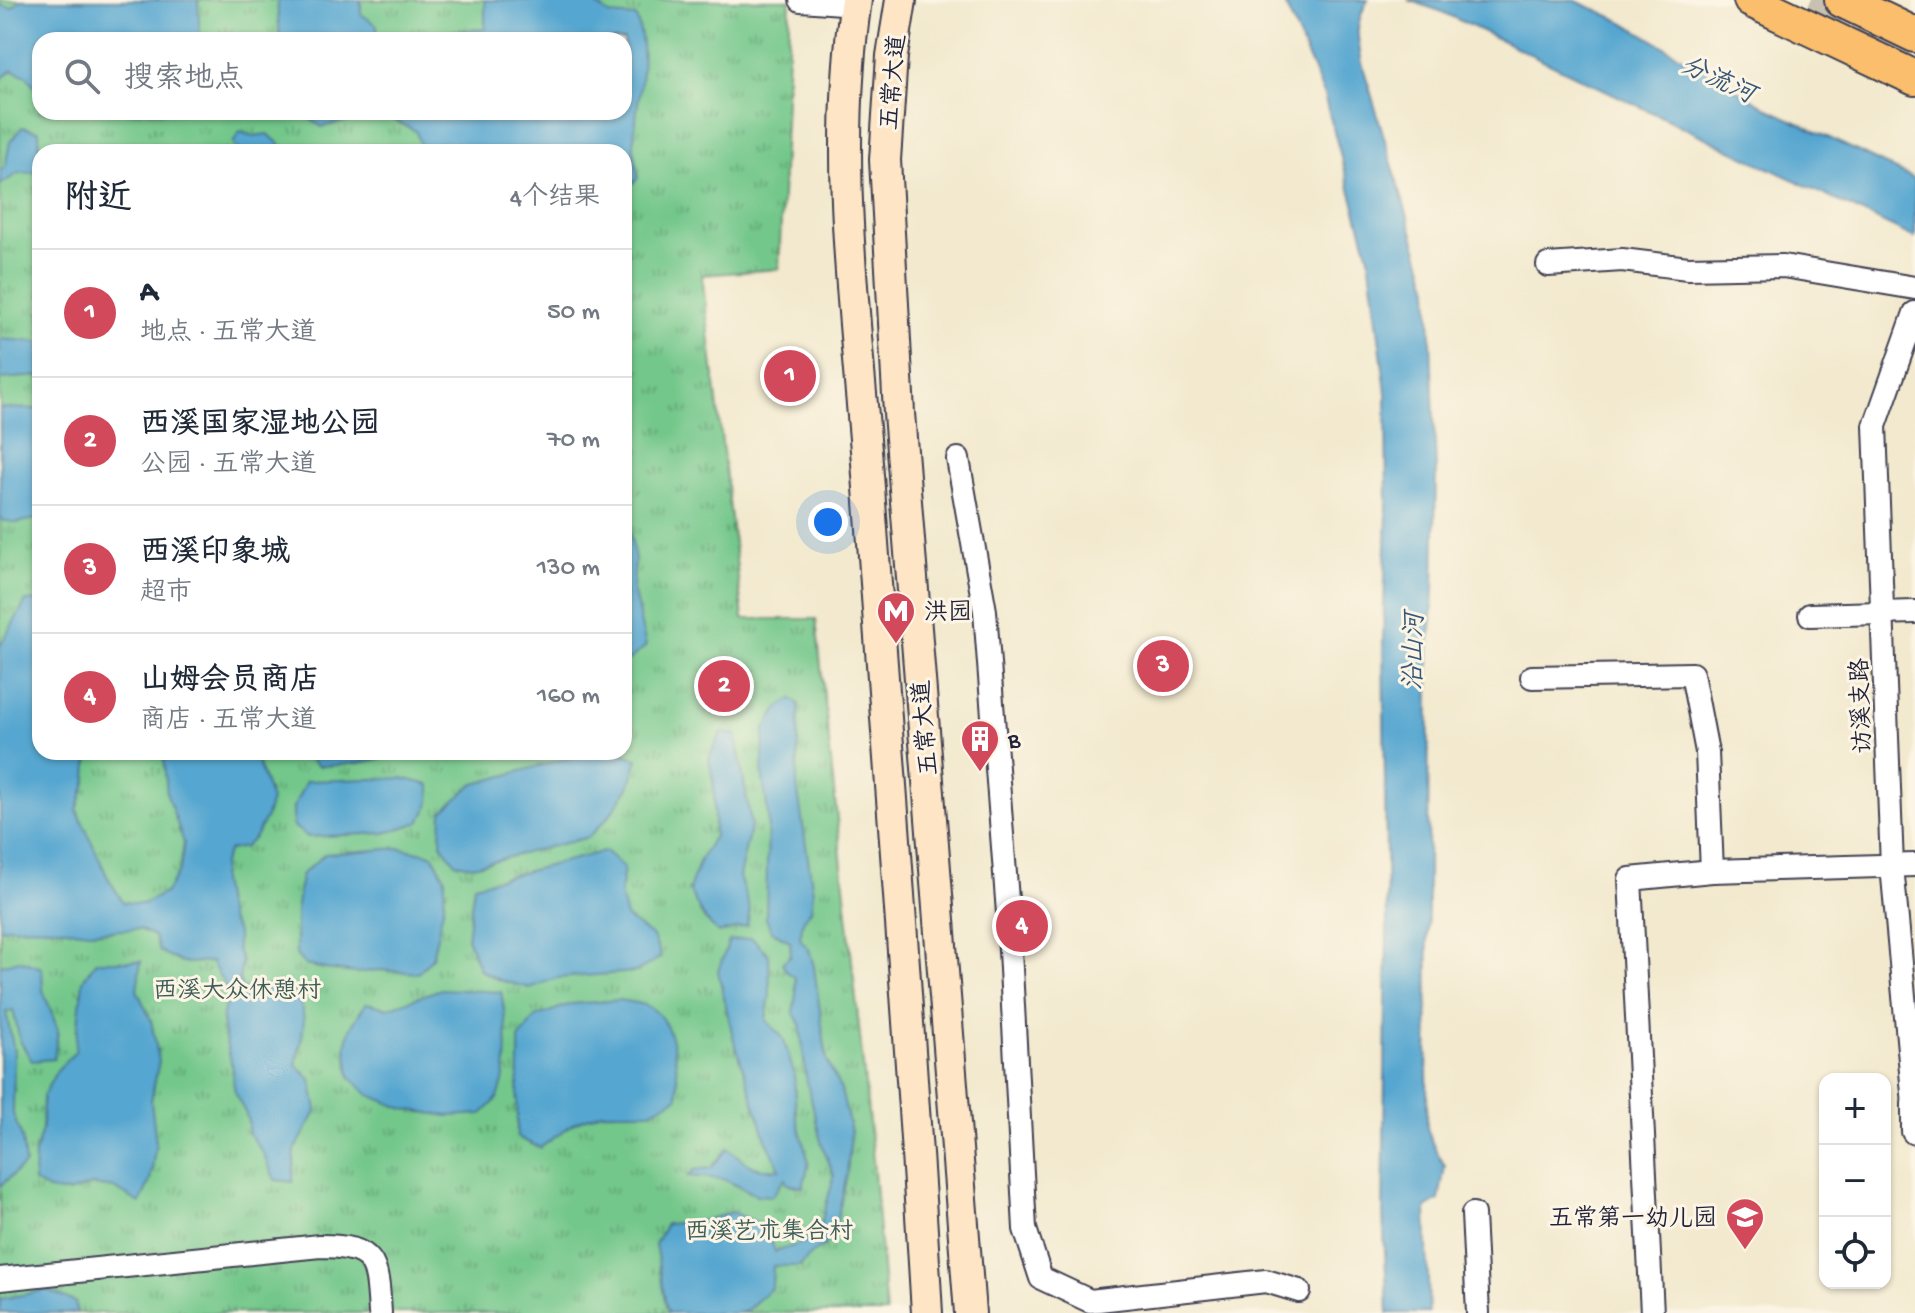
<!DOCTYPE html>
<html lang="zh">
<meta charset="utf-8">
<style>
body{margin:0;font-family:"Gochi Hand","LXGW WenKai TC",sans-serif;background:#f6f6f7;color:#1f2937}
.controls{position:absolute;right:24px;bottom:24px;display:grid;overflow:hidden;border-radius:16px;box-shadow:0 2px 6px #0004}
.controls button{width:72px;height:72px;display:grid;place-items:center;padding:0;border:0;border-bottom:2px solid #e0e1e3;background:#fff;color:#1f2937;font:40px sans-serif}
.you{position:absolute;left:828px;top:522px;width:28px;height:28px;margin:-20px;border:6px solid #fff;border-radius:50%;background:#1a73e8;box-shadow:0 0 0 12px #1a73e833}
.badge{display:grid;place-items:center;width:52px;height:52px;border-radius:50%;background:#d1495b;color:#fff;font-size:26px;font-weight:700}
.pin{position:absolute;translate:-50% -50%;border:4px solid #fff;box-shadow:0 2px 8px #0006}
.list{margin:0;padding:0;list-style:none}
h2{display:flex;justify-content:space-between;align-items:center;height:104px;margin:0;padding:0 32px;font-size:34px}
h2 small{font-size:26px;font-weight:400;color:#747a83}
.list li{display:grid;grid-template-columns:52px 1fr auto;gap:24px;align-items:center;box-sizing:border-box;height:128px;padding:0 32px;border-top:2px solid #e0e1e3}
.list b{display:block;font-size:30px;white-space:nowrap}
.list p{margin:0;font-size:26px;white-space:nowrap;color:#747a83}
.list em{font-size:26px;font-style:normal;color:#747a83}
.icon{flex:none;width:44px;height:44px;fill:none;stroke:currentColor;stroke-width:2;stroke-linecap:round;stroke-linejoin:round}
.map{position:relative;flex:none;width:1915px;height:1313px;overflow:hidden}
.search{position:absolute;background:#fff;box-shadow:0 2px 6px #0004;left:32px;top:32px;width:600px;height:88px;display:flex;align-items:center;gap:20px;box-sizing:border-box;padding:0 28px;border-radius:24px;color:#747a83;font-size:30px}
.panel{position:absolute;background:#fff;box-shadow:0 2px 6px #0004;left:32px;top:144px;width:600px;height:616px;border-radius:24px}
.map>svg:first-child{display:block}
.park{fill:url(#park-tufts);stroke:#4a7463;stroke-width:2;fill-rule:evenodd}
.water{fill:#55a6d0;stroke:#3c6486;stroke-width:2}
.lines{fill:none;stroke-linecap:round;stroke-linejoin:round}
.trunk-tunnel{stroke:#c8c1b1;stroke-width:36;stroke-dasharray:36 18;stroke-linecap:butt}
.minor-casing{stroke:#414051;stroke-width:26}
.tertiary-casing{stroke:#414051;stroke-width:30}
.secondary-casing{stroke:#414051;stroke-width:34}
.primary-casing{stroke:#414051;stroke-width:38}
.minor{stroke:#fff;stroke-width:22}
.tertiary{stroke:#fff;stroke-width:26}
.secondary{stroke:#fde5c5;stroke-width:30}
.primary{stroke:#fabe6d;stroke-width:34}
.labels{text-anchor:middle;stroke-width:6;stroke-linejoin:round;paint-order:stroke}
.street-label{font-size:24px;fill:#22223b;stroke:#fcf5e5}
.poi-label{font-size:24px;fill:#22223b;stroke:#fcf5e5;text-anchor:start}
.park-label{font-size:24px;fill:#3e5c57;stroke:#fcf5e5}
.water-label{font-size:26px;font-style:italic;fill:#365777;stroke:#fcf5e5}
</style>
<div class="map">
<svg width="1915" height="1313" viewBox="0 0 1915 1313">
<defs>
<pattern id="park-tufts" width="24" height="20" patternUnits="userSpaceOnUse" patternTransform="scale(2)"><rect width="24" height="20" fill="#73c78b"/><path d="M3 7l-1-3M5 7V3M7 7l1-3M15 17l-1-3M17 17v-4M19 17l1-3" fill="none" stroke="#5ea173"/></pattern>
</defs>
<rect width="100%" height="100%" fill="#fcf5e5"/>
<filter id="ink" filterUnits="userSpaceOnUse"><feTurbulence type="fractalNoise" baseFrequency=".0125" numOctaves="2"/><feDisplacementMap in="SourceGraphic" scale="16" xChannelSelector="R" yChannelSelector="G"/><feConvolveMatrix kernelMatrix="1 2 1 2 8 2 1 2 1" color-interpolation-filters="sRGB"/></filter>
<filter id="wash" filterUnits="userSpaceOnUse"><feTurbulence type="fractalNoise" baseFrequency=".006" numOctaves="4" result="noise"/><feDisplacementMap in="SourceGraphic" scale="32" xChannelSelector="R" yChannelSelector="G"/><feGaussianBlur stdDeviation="1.8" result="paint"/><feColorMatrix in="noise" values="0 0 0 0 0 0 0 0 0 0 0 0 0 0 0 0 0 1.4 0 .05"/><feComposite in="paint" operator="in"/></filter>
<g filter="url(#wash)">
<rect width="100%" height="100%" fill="#f2e9ce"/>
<path class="park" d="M0,0h790l-11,269 -77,6 41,344h73l57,541 13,153h-886zM40,40h584v72h-584zM40,152h584v600h-584z"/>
<g class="water">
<polygon points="21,0 198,0 200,40 40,40 40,94 27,76 12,70 0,80 0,5 12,8"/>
<polygon points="277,0 361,0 361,14 377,25 377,40 280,40"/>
<path d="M485,0h104l22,15 25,2c16,43 -2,86 -2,130 0,10 3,21 4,31l-14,13v-39h-202l-6,-21 -36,-18 -58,14 -23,-15h325v-72h-205l2,-7 64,-4z"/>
<path d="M1283,0h85c-14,24 -11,37 -6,63l67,225 7,184 -2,121 -5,57 -2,478 6,17 12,21 -6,34 -13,8 3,105h-41l-5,-99 4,-288 -4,-285 4,-129 -1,-119 -17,-136 -46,-165z"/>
<polygon points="1408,0 1574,0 1623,22 1771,110 1915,179 1915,238 1440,11"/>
<polygon points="22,127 39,131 40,172 19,173 0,185 0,170 5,167 10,142"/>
<polygon points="240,132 253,136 268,134 289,152 240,152 233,143"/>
<polygon points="0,339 40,342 40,376 0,379"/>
<polygon points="0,408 40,409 40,518 17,523 0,520"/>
<polygon points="624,501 635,559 633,589 646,646 629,660 624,655"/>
<path d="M40,600v152h49l-2,28 -10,30 30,66 16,26 20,2 23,-12 14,-22 4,-27 -17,-49 -4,-42h91l17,48 -5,17 -11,20 -10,10 -16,3 -6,13 -2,17 4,25 5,15 7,12v17l5,13 -3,18 4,9 29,-4 17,2c24,26 13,46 7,78l15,14 6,31 -22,40 -2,32 -18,-2 -12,-27 -15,-21c3,-16 -8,-26 -13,-41 -3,-8 -1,-17 -3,-25 -6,-29 -17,-44 -2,-72l-19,-32 -29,1 -23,-12 -5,-15 -15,-7 -50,3 -31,-4 -50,-1 -8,2v-283l26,-45z"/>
<polygon points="792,699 799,704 797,785 813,892 811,910 803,921 800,939 809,949 814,967 827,1061 841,1090 851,1132 847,1175 836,1224 824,1246 812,1253 800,1266 773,1266 772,1287 746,1311 737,1313 669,1313 666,1306 655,1244 666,1224 703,1221 732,1212 767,1227 775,1252 805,1242 821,1224 834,1176 821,1142 806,1077 800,1024 793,1012 796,996 795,977 787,972 782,963 791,955 790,941 771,931 766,918 768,814 762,771 765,729 780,706"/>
<polygon points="721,733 736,735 751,824 739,877 750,909 747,926 718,933 703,917 689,890 700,860 714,836 714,786 709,758"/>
<path d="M300,752h101c-28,11 -54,13 -83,14z"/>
<polygon points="618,752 638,759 629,787 609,816 589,837 473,866 456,863 441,844 442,812 472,785 574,756"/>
<polygon points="402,778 430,785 430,803 420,822 385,833 308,837 293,826 293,808 306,781"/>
<polygon points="400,848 433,855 445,878 444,905 432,958 418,973 379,970 357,973 325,969 305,965 296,955 296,912 301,875 325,854"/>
<polygon points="605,851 624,868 620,894 626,917 653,937 661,957 636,972 557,978 529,988 499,980 480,970 467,938 474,885"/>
<path d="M752,938l17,17 1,40 -4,25 17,18 11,35 2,42 13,48 -6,24 -16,-3 -2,-5 -13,17 -15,-1 -34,-16 -35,-3 6,-6 17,-2 17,-20c21,17 24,23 52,21l-14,-30 -33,-102 -15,-66 11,-30z"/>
<polygon points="19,960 42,968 43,990 58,1030 54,1059 32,1061 20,1041 13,1010 6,1012 14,1051 13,1114 22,1138 25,1164 0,1186 0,965"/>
<polygon points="96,961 141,961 137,990 151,1020 159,1061 151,1101 156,1143 150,1181 140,1203 114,1188 92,1185 68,1193 48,1190 34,1182 35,1153 42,1129 43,1096 57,1070 75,1052 83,980"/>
<path d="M441,989l60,3c6,32 10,72 -2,103 -3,7 -12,13 -17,19l-34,2 -44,-7 -35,-14 -19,-18 -4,-30 4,-18 16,-26 22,5z"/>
<path d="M620,1000c9,2 23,3 31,8 26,17 26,62 27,89l-27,15h-50l-27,11 -34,25 -23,-11c-1,-33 3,-65 2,-98l16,-22 36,-13z"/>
<polygon points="47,1290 75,1302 77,1313 0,1313 0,1299"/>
</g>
</g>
<g filter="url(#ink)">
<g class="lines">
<polyline class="trunk-tunnel" points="1811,0 1870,27"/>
<g class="minor-casing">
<g id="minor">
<polyline points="801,0 856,4"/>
<polyline points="1548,265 1622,260 1688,268 1783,266 1915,288"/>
<polyline points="958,459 985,611 1008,913 1025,1229 1041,1278 1090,1301 1266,1281 1299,1291"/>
<polyline points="1810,615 1915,612"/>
<polyline points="1532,677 1692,674 1707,752 1712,871"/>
<polyline points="1914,1104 1892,866 1875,426 1915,313"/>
<polyline points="1473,1214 1478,1313"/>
<path d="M0,1279l320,-33c57,0 57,17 60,67"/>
<polyline points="1652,1313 1630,879 1712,871 1915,865"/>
</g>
</g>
<g class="tertiary-casing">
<polyline id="tertiary" points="1915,1104 1915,1131"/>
</g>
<g class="secondary-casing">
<g id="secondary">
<path d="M856,0c-24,162 1,326 13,488 20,275 42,550 58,825"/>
<polyline points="901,0 892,56 885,160 899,413 970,1313"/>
</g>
</g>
<g class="primary-casing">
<g id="primary">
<polyline points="1751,0 1915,78"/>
<polyline points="1842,0 1915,35"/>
</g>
</g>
<use href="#minor" class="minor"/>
<use href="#tertiary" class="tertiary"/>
<use href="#secondary" class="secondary"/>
<use href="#primary" class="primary"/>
</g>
</g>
<defs>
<g id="metro-pin" transform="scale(2)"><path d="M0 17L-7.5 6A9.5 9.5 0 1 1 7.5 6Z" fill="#d1495b" stroke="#fcf5e5"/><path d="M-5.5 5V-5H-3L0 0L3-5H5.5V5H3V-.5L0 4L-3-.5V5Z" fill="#fff"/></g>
<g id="building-pin" transform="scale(2)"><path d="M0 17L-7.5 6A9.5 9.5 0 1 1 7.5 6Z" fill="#d1495b" stroke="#fcf5e5"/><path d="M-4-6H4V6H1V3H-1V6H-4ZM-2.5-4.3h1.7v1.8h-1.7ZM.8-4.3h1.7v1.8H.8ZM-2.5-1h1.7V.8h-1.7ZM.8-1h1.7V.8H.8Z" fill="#fff"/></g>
<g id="school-pin" transform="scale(2)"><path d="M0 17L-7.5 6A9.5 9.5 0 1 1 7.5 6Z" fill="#d1495b" stroke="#fcf5e5"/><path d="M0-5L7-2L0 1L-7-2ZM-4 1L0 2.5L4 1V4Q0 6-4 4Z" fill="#fff"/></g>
</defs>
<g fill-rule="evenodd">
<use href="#metro-pin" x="896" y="611"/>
<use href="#building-pin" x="980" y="739"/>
<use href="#school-pin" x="1745" y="1217"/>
</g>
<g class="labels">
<g class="street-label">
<text transform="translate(892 82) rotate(-85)" y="8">五常大道</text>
<text transform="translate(1860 706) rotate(-92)" y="8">访溪支路</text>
<text transform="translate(924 728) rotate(-95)" y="8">五常大道</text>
</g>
<g class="poi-label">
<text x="924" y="619">洪园</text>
<text x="1008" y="747">B</text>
<text x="1717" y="1225" text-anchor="end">五常第一幼儿园</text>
</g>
<g class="park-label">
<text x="237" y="997">西溪大众休憩村</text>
<text x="769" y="1238">西溪艺术集合村</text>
</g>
<g class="water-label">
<text transform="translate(1719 78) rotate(25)" y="9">分流河</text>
<text transform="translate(1412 651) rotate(-89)" y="9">沿山河</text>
</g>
</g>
</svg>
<div class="controls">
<button>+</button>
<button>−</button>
<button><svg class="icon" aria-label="locate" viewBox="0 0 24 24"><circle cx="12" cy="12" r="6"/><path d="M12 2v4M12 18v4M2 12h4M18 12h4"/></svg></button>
</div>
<div class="you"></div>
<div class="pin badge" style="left:790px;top:376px">1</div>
<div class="pin badge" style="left:724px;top:686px">2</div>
<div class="pin badge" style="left:1163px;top:666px">3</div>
<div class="pin badge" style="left:1022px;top:926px">4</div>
<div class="search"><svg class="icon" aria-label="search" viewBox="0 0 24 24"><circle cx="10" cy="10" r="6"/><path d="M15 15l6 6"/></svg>搜索地点</div>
<section class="panel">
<h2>附近<small>4个结果</small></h2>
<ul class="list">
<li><span class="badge">1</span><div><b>A</b><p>地点 · 五常大道</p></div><em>50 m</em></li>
<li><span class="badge">2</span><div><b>西溪国家湿地公园</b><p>公园 · 五常大道</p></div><em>70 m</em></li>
<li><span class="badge">3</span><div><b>西溪印象城</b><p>超市</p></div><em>130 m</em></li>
<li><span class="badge">4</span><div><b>山姆会员商店</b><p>商店 · 五常大道</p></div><em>160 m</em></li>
</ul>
</section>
</div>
